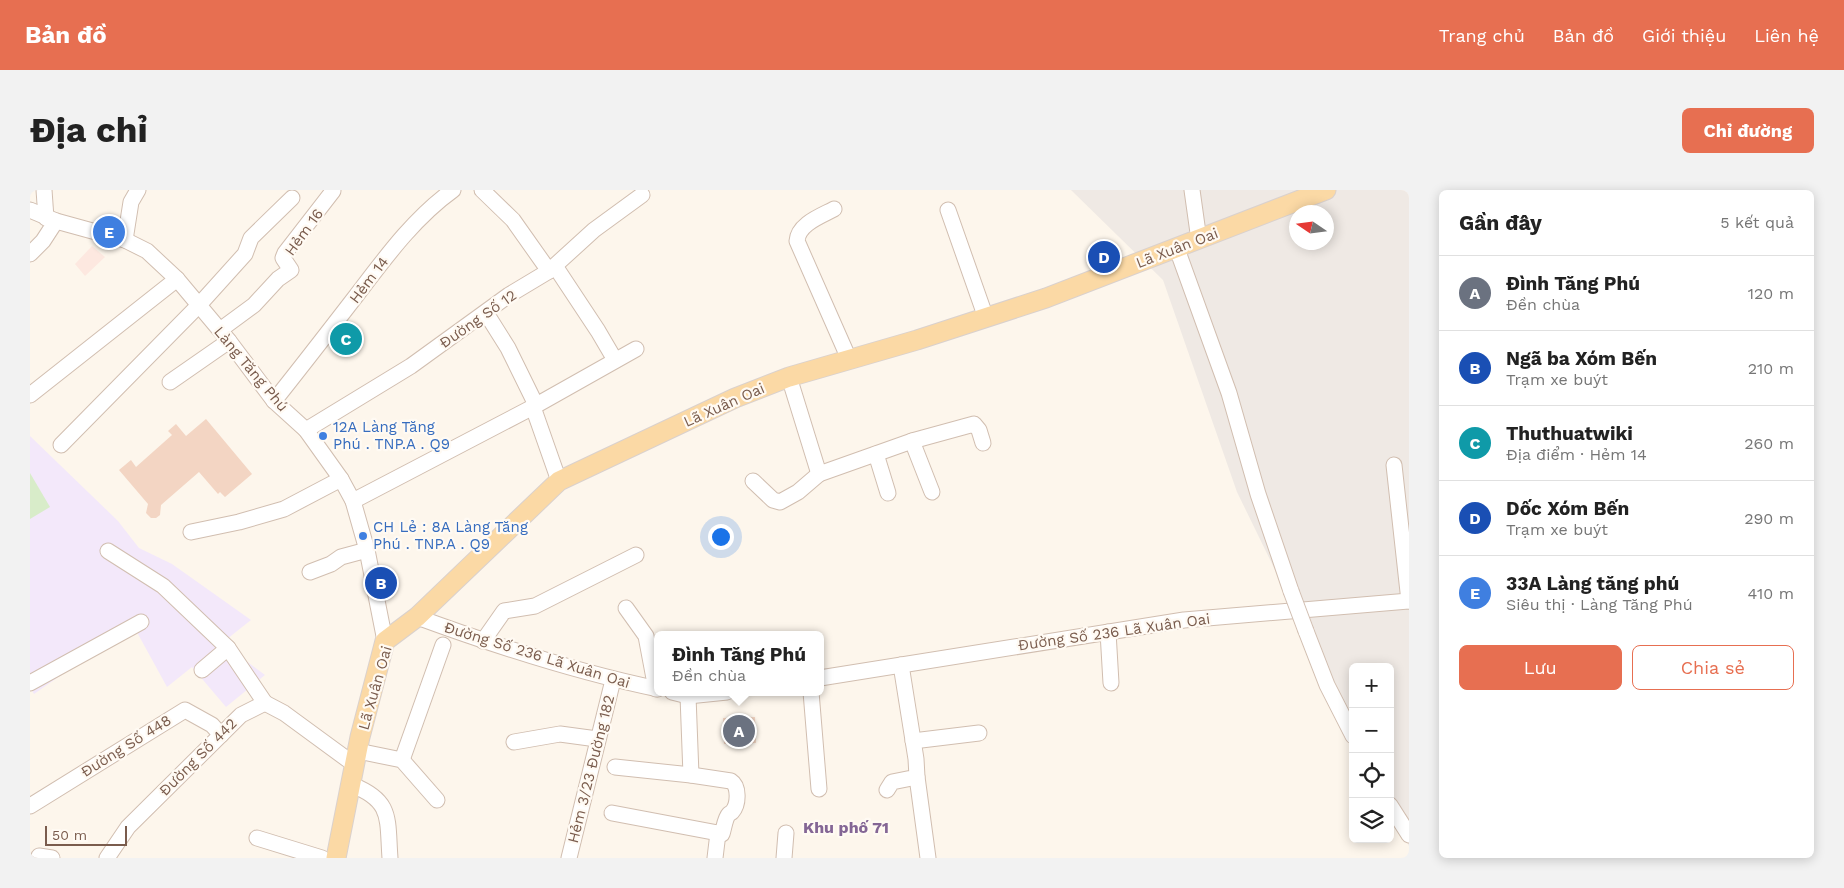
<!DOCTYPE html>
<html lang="vi">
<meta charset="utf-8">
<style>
body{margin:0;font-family:"Work Sans",sans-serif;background:#f2f2f2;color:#222}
.controls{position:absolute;right:15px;bottom:15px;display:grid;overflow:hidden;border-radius:8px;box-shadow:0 2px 12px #0003}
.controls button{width:45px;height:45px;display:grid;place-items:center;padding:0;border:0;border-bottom:1px solid #e0e0e0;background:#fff;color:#222;font:25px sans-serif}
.compass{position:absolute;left:1259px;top:15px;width:45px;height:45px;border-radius:50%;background:#fff;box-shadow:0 2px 12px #0003;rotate:283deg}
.scale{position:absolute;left:15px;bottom:12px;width:82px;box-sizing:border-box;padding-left:5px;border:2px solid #7a5c4d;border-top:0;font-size:14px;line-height:18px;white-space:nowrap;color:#7a5c4d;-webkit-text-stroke:4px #fffaf3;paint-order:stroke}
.you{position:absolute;left:690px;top:346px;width:18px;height:18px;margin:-12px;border:4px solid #fff;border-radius:50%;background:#1a73e8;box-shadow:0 0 0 8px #1a73e833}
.badge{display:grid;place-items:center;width:32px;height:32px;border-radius:50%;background:#e76f51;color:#fff;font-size:16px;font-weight:700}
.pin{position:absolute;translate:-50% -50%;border:2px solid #fff;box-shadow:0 1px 5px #0006}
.popup{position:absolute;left:624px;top:441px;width:170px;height:65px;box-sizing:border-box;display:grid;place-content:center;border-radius:8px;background:#fff;filter:drop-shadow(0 1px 4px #0005);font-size:16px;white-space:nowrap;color:#767676}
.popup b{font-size:19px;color:#222}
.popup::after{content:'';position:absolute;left:50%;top:100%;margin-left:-10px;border:10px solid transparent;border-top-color:#fff}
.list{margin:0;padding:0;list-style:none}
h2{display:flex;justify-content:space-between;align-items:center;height:65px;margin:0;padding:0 20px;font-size:21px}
h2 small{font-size:16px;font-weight:400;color:#767676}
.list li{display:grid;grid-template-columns:32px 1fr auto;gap:15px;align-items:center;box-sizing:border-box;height:75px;padding:0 20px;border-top:1px solid #e0e0e0}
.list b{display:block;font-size:19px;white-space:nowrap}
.list p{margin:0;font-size:16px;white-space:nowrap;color:#767676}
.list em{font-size:16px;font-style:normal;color:#767676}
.actions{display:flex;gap:10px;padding:15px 20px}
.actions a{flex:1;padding:11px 0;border:1px solid #e76f51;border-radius:8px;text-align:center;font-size:18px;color:#e76f51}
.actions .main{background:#e76f51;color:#fff}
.icon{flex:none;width:28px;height:28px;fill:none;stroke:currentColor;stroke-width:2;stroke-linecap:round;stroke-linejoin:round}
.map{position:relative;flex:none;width:1379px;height:668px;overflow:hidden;border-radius:8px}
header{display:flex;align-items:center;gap:30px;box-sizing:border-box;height:70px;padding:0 25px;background:#e76f51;color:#fff}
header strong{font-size:24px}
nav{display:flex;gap:28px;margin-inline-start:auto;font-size:18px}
.intro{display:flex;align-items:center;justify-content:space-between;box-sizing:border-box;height:120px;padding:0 30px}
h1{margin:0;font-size:35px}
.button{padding:12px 22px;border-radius:8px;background:#e76f51;color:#fff;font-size:18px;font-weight:700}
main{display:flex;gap:30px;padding:0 30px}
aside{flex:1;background:#fff;border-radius:8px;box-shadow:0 2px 12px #0003}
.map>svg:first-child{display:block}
.commercial{fill:#fde8e0}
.industrial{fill:#efe9e4;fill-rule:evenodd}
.education{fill:#f3e8fa}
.green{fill:#d8ecc9}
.building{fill:#f3d5c3}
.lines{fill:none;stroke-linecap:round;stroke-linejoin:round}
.minor-casing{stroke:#d1beb0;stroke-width:17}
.major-casing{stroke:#dad1cd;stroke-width:21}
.minor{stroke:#fff;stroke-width:15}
.major{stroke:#fbd9a5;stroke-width:19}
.minor-bridge-casing{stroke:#d1beb0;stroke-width:17;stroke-linecap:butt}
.minor-bridge{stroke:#fff;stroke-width:15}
.shop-dot{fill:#3f7fe0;stroke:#fffaf3;stroke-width:2}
.labels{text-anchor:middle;stroke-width:4.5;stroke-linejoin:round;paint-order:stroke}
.street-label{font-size:15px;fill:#7a5c4d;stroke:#fffaf3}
.shop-label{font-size:15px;fill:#366cbe;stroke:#fffaf3;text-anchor:start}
.neighbourhood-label{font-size:16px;font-weight:bold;fill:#846695;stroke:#fffaf3}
</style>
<header>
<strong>Bản đồ</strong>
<nav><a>Trang chủ</a><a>Bản đồ</a><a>Giới thiệu</a><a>Liên hệ</a></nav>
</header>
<div class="intro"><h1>Địa chỉ</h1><a class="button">Chỉ đường</a></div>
<main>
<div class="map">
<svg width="1379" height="668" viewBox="0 0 1379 668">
<rect width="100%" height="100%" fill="#fdf6ec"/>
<polygon class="commercial" points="62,56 75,67 55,86 45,74"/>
<path class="industrial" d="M1041,0h338v656l-19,-38v-141h-37v63l-116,-238 -74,-212zM1266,22h30v30h-30z"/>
<polygon class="education" points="0,246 88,331 109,358 142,374 221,430 192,453 235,485 196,517 162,477 137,497 103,435 4,504 0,497"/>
<polygon class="green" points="0,283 20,317 0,329"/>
<g class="building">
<polygon points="313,138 328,153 320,161 306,147"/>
<polygon points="176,229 222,284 195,307 190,302 188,304 169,282 131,315 130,325 126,328 121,328 116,323 118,314 89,280 101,270 106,277 142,245 138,241 146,234 156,246"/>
<polygon points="725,527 726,553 694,554 693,528"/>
</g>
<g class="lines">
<g class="minor-casing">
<g id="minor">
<polyline points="14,0 16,28"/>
<polyline points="452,0 483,30 519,81"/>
<polyline points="1162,0 1169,50"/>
<path d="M804,19c-13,7 -36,15 -37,32l52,118"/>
<polyline points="0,20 26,31 95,50 117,61 147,89 199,151 244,211 276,240 311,289 323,311 337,360 355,451"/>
<polyline points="918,20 956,128"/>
<polyline points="95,50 101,12 108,0"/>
<polyline points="1147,59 1199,203 1228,304 1261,401"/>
<polyline points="0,64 13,51 26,31"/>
<polyline points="525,76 568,141 585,170"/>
<polyline points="456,123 478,158 506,215"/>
<polyline points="190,140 224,115 248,89 261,80 253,68 255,63 303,1"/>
<polyline points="759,187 789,284 882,251 902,302"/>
<polyline points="140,192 199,151"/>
<polyline points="0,205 147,89"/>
<path d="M244,211c28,-35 55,-70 82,-105 29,-38 58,-78 97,-106"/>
<polyline points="503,217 529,291"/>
<polyline points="276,240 381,176 479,105 519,81 564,40 612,5"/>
<polyline points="882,251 944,234 949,240 953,253"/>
<polyline points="31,255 169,115 215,64 221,48 262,8"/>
<polyline points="846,264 858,303"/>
<polyline points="1364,275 1379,411"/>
<polyline points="723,291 743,310 750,312 768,302 789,284"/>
<polyline points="323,311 503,217 606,159"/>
<polyline points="161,342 209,332 254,319 311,289"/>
<polyline points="78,361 133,396 198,458"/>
<polyline points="280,382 301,374 311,367 337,360"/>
<polyline points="596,418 616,446 626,499"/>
<path d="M387,427c79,29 159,55 241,72"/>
<polyline points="1276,441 1297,495 1323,546"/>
<polyline points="1078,442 1081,493"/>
<polyline points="453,451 474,421 505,416 606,365"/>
<polyline points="172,480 198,458 235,513"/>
<polyline points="790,488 1154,430 1379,411"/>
<polyline points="0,493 111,432"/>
<polyline points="642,502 658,506 697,502"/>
<polyline points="781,502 789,599"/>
<polyline points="658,506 661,585"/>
<polyline points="883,551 949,543"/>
<polyline points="484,552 530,544 567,549"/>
<polyline points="328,561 372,570 407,610"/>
<polyline points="372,570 413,455"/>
<path d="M585,577l76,8 40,6c8,5 8,23 1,31 -1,1 -2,1 -3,2 -4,4 -5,14 -7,20l-4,-1"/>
<polyline points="887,587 898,668"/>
<path d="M322,595c41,16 35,34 38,73"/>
<polyline points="857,600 862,592 887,587 886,569 871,475"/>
<polyline points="1360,615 1379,645"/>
<polyline points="0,616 155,520 182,535 191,545"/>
<polyline points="582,623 688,643"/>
<polyline points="227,648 292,668"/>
<polyline points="9,666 22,668"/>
<polyline points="77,668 98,637 211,525 235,513 254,523 325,575"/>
<polyline points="539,668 583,490"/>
<polyline points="685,668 688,643"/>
<polyline points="754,668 756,643"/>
</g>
</g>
<g class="major-casing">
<polyline id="major" points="306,668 330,547 355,451 387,427 529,291 705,208 759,187 887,150 1016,108 1296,0"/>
</g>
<use href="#minor" class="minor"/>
<use href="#major" class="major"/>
<g class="minor-bridge-casing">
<polyline id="minor-bridge" points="1261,401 1276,441"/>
</g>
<use href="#minor-bridge" class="minor-bridge"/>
</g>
<g class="shop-dot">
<circle cx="293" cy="246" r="5"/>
<circle cx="333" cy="346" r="5"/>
</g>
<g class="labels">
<g class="street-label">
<text transform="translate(274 42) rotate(-54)" y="5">Hẻm 16</text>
<text transform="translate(1147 58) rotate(-21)" y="5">Lã Xuân Oai</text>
<text transform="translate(339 90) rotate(-53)" y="5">Hẻm 14</text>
<text transform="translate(448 129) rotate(-35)" y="5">Đường Số 12</text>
<text transform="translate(221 179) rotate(50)" y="5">Làng Tăng Phú</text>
<text transform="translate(694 215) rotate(-24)" y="5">Lã Xuân Oai</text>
<text transform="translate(1084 442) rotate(-8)" y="5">Đường Số 236 Lã Xuân Oai</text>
<text transform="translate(507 465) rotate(17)" y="5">Đường Số 236 Lã Xuân Oai</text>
<text transform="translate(345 498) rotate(-74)" y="5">Lã Xuân Oai</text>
<text transform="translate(96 556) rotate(-32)" y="5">Đường Số 448</text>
<text transform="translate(168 567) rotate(-45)" y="5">Đường Số 442</text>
<text transform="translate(561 579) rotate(-76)" y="5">Hẻm 3/23 Đường 182</text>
</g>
<g class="shop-label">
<text x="303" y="242">12A Làng Tăng<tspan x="303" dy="17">Phú . TNP.A . Q9</tspan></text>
<text x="343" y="342">CH Lẻ : 8A Làng Tăng<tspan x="343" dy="17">Phú . TNP.A . Q9</tspan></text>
</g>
<g class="neighbourhood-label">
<text x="816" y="643">Khu phố 71</text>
</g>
</g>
</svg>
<div class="controls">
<button>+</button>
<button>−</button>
<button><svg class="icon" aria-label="locate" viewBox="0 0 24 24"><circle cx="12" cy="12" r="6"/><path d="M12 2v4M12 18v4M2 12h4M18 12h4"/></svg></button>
<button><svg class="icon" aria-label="layers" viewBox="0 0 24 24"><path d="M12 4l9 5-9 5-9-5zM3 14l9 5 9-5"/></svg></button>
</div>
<svg class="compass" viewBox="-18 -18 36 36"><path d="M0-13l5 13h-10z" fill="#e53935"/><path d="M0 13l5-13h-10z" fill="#767676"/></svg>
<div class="scale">50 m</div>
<div class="you"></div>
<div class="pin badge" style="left:709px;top:541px;background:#6b7280">A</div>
<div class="popup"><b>Đình Tăng Phú</b>Đền chùa</div>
<div class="pin badge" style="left:351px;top:393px;background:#1a4fb4">B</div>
<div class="pin badge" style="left:316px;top:149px;background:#0f9aa8">C</div>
<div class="pin badge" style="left:1074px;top:67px;background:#1a4fb4">D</div>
<div class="pin badge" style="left:79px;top:42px;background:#3f7fe0">E</div>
</div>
<aside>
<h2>Gần đây<small>5 kết quả</small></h2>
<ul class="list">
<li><span class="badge" style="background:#6b7280">A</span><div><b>Đình Tăng Phú</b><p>Đền chùa</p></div><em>120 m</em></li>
<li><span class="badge" style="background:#1a4fb4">B</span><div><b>Ngã ba Xóm Bến</b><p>Trạm xe buýt</p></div><em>210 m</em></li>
<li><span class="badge" style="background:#0f9aa8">C</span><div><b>Thuthuatwiki</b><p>Địa điểm · Hẻm 14</p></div><em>260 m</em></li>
<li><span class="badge" style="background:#1a4fb4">D</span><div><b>Dốc Xóm Bến</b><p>Trạm xe buýt</p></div><em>290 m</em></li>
<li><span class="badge" style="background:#3f7fe0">E</span><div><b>33A Làng tăng phú</b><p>Siêu thị · Làng Tăng Phú</p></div><em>410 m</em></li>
</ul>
<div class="actions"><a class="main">Lưu</a><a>Chia sẻ</a></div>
</aside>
</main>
